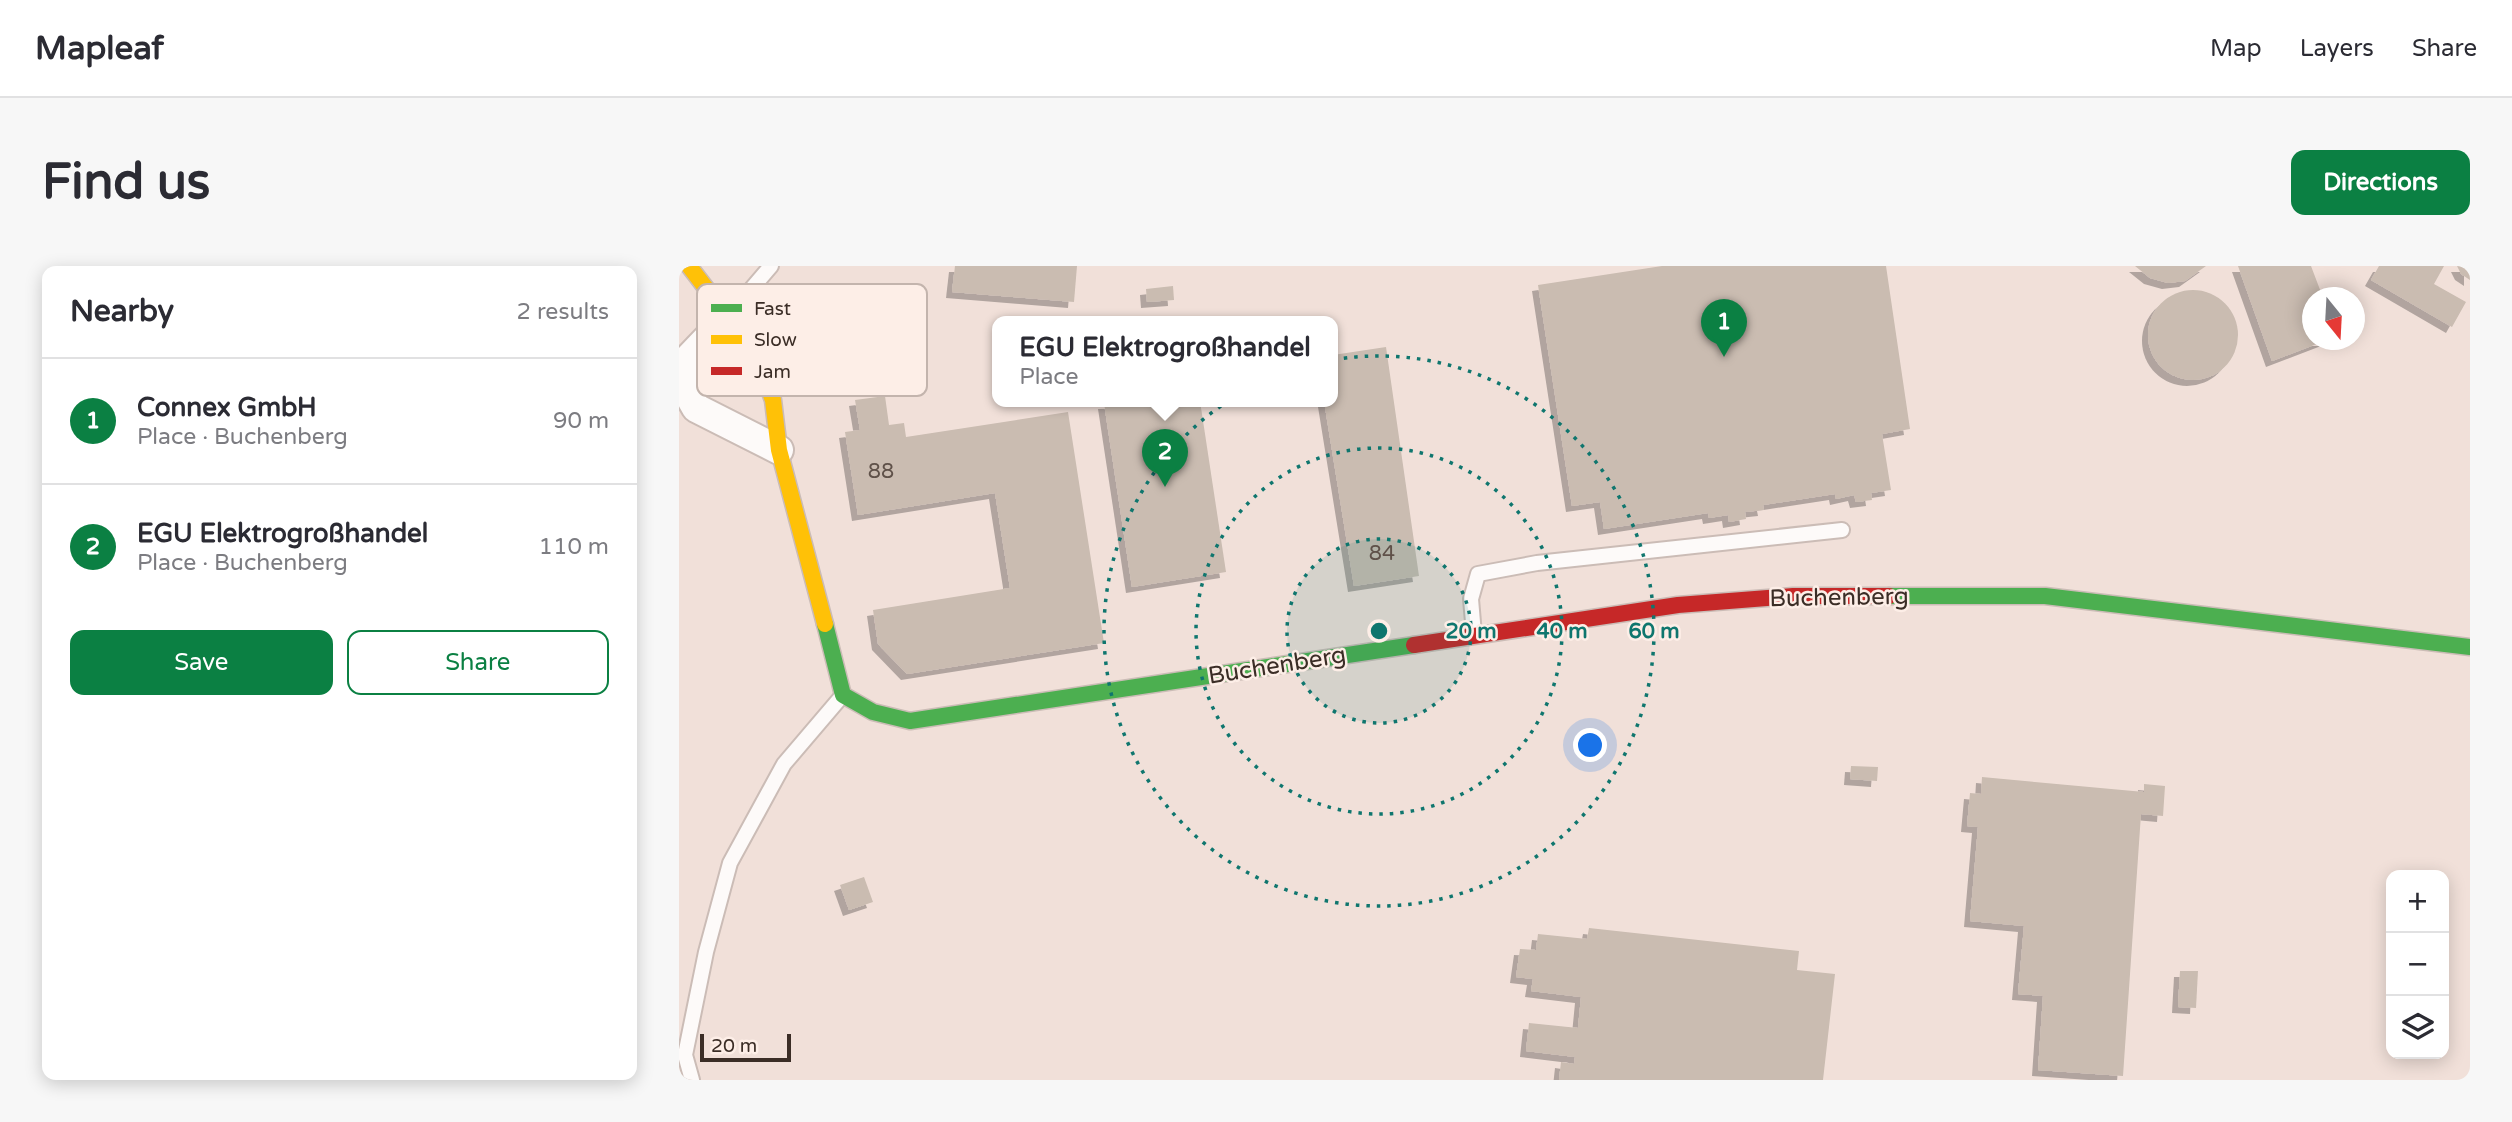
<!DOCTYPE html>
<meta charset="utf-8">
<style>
body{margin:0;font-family:"Varela Round",sans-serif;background:#f7f7f7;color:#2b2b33}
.controls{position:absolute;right:21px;bottom:21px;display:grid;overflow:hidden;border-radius:14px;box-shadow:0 4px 18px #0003}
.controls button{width:63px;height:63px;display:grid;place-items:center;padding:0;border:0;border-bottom:2px solid #e1e1e2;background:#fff;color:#2b2b33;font:35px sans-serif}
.compass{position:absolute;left:1623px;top:21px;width:63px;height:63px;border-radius:50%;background:#fff;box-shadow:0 4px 18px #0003;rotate:162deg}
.scale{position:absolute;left:21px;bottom:18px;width:91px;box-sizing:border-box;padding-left:7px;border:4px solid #3b2d26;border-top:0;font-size:19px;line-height:24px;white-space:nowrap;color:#3b2d26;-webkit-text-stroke:5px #fdeee7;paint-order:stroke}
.you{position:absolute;left:912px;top:480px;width:24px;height:24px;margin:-18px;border:5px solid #fff;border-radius:50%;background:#1a73e8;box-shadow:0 0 0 10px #1a73e833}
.badge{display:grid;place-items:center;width:46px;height:46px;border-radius:50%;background:#0b8043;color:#fff;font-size:23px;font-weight:700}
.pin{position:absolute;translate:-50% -58px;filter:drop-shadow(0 2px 4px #0008)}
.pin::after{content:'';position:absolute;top:37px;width:24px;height:21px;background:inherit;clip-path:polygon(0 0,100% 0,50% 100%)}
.popup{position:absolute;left:313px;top:50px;width:346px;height:91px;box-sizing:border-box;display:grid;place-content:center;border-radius:14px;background:#fff;filter:drop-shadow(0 2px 5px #0005);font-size:23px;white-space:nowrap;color:#7c7c81}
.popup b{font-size:26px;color:#2b2b33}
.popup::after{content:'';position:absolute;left:50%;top:100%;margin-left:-14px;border:14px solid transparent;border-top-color:#fff}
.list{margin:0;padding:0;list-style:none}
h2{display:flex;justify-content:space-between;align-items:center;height:91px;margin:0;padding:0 28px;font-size:30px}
h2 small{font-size:23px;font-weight:400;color:#7c7c81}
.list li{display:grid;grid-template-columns:46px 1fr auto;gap:21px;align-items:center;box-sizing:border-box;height:126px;padding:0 28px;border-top:2px solid #e1e1e2}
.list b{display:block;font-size:26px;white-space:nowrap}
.list p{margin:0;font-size:23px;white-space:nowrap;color:#7c7c81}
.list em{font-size:23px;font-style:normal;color:#7c7c81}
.actions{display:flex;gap:14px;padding:21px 28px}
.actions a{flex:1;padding:16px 0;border:2px solid #0b8043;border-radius:14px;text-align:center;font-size:24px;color:#0b8043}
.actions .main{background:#0b8043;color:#fff}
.icon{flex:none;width:38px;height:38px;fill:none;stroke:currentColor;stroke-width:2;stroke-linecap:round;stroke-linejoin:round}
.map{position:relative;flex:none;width:1791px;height:814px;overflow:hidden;border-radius:14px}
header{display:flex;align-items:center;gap:42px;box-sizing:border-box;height:98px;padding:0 35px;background:#fff;border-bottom:2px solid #e1e1e2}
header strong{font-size:33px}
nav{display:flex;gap:38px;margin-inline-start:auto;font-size:24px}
.intro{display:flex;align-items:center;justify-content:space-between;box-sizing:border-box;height:168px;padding:0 42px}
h1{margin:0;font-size:49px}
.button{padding:18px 32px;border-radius:14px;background:#0b8043;color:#fff;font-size:24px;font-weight:700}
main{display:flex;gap:42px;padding:0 42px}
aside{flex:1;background:#fff;border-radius:14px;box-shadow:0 4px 18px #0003}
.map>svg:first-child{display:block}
.building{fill:#cabcb1;filter:url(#shadow)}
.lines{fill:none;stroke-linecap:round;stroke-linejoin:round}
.lane-casing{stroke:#cbbcb6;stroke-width:18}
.street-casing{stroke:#cbbcb6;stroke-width:32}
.fast-casing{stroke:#cbbcb6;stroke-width:19}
.slow-casing{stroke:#cbbcb6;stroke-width:19}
.jam-casing{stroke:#cbbcb6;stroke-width:19}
.lane{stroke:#fdfaf9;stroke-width:14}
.street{stroke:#fdfaf9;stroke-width:28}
.fast{stroke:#4caf50;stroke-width:16}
.slow{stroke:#ffc107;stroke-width:16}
.jam{stroke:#c62828;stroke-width:16}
.ring{fill:none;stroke:#0f766e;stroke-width:3.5;stroke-dasharray:3.5 7}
.labels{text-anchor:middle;stroke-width:5;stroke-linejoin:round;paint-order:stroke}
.number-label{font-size:21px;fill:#5f5149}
.street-label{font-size:24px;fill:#3b2d26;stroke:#fdeee7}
.key{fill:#fdeee7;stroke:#c3b4ad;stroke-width:2}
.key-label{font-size:19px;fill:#3b2d26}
.centre{fill:#0f766e;stroke:#fdeee7;stroke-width:3.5}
.ring-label{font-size:21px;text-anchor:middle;font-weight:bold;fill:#0f766e;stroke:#fdeee7;stroke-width:5;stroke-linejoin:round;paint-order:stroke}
</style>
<header>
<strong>Mapleaf</strong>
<nav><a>Map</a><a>Layers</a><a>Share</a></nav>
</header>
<div class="intro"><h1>Find us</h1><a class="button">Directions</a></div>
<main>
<aside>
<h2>Nearby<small>2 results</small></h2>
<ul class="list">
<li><span class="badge">1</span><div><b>Connex GmbH</b><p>Place · Buchenberg</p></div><em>90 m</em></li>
<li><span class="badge">2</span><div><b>EGU Elektrogroßhandel</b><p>Place · Buchenberg</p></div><em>110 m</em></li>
</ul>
<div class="actions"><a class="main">Save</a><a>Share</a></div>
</aside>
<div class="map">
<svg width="1791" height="814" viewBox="0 0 1791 814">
<defs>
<filter id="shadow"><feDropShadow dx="-6" dy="6" stdDeviation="0" flood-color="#0004"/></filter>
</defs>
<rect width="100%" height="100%" fill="#f1e0d9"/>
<g class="building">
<polygon points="276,0 398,0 395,36 273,26"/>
<polygon points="983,0 1207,0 1231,163 1203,168 1212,224 1192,227 1193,234 1177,236 1175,229 1157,233 1156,228 1084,239 1085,244 1066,246 1067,253 1050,256 1049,249 1030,252 1029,247 925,263 921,236 893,240 859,19"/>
<polygon points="1456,0 1527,0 1506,15 1489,17 1471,12"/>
<polygon points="1559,0 1632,0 1643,29 1633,32 1633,74 1648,74 1593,95"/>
<polygon points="1700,0 1765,0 1755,18 1787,36 1773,61 1692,14"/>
<polygon points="1778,0 1791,0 1791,14 1782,8"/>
<polygon points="494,20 495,34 468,36 467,23"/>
<circle cx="1514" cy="69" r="45"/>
<rect x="133" y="37" width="10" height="14"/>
<polygon points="166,69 168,82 143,86 141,73"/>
<polygon points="707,81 740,310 675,320 645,135 654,135 654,89"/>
<polygon points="206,130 210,159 225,157 227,171 389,146 425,377 228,408 199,378 194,344 331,322 316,227 179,249 166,166 181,164 176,134"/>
<polygon points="521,135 547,306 453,321 425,137"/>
<polygon points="1172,500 1199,501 1198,515 1171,513"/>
<polygon points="1303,511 1465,526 1465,518 1486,520 1484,550 1462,548 1444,810 1359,804 1364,730 1339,728 1345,660 1291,655 1299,561 1288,560 1291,527 1302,528"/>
<polygon points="185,611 194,636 170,644 161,619"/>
<polygon points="910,662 1120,685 1118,704 1156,708 1144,814 880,814 882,796 895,798 896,791 847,785 850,757 899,762 902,731 852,725 854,713 837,711 841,683 857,684 859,668 908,673"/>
<polygon points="1501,705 1519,705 1517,742 1499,741"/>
</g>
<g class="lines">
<g class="lane-casing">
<g id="lane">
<polyline points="50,49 92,0"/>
<polyline points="795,368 792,333 799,308 858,297 1163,264"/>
<polyline points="13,814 6,789 27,686 51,597 105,498 163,430"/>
</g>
</g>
<g class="street-casing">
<polyline id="street" points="50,50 3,99 3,117 17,142 100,184"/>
</g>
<g class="fast-casing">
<g id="fast">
<polyline points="1210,330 1366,330 1791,381"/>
<polyline points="146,358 164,429 194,446 231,455 735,379"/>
</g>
</g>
<g class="slow-casing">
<polyline id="slow" points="10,0 75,85 94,134 100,184 146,358"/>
</g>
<g class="jam-casing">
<polyline id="jam" points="735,379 999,339 1114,330 1210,330"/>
</g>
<use href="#lane" class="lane"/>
<use href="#street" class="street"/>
<use href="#fast" class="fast"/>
<use href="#slow" class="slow"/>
<use href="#jam" class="jam"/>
</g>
<circle cx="700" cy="365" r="92" fill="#0f766e" fill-opacity=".12"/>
<g class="ring">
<circle cx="700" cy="365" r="92"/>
<circle cx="700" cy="365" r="183"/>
<circle cx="700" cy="365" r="275"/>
</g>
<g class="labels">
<g class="number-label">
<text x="202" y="212">88</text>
<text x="703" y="294">84</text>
</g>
<g class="street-label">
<text transform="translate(1160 331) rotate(-1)" y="8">Buchenberg</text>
<text transform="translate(598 399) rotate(-9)" y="8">Buchenberg</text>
</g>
</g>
<rect x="18" y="18" width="230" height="112" rx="10" class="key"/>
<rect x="32" y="38" width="31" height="8" fill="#4caf50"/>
<rect x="32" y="69" width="31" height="9" fill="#ffc107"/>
<rect x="32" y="101" width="31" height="8" fill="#c62828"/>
<g class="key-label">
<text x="75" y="49">Fast</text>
<text x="75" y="80">Slow</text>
<text x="75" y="112">Jam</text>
</g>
<circle cx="700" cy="365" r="10" class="centre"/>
<g class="ring-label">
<text x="792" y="372">20 m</text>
<text x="883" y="372">40 m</text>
<text x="975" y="372">60 m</text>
</g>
</svg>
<div class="controls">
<button>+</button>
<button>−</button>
<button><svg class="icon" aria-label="layers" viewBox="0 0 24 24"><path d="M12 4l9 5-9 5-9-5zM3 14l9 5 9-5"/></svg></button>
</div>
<svg class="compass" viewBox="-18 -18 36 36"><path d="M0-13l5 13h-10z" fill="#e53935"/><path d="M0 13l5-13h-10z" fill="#7c7c81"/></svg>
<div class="scale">20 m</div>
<div class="you"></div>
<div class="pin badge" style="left:1045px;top:91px">1</div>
<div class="pin badge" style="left:486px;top:221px">2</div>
<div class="popup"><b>EGU Elektrogroßhandel</b>Place</div>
</div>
</main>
